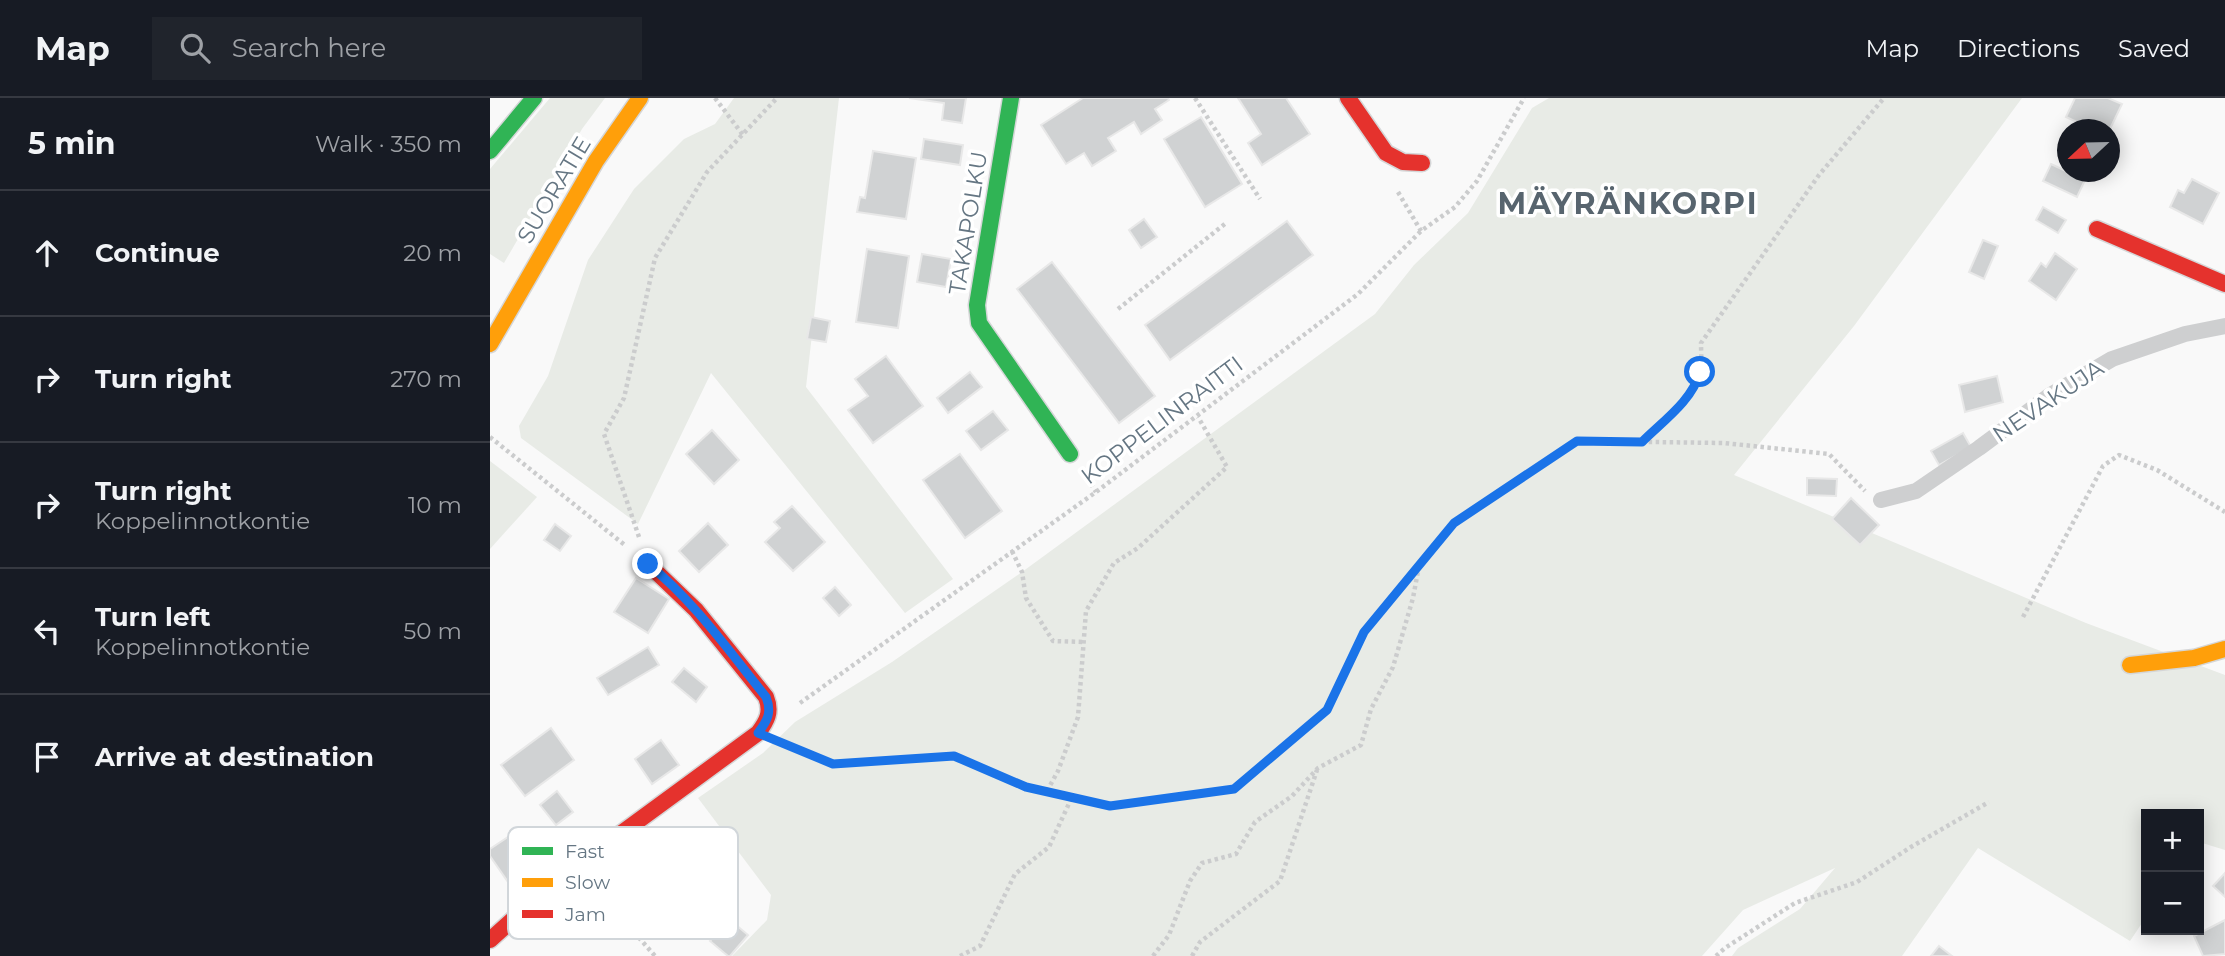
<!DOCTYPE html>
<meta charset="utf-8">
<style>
body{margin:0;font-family:Montserrat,sans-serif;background:#20242c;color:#f1f3f6}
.controls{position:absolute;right:21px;bottom:21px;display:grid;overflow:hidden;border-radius:0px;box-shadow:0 4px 18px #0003}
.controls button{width:63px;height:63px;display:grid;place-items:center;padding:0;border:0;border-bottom:2px solid #363941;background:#171b24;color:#f1f3f6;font:35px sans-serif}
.compass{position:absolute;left:1567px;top:21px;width:63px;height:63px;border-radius:50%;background:#171b24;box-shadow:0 4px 18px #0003;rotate:248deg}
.stop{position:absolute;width:21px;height:21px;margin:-16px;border:5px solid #1a73e8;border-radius:50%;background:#fff}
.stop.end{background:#1a73e8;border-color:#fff;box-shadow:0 2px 7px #0008}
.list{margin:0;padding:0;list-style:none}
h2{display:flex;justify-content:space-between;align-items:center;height:91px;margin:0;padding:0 28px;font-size:30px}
h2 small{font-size:23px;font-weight:400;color:#9ea1a6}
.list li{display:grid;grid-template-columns:46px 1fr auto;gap:21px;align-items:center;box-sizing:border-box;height:126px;padding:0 28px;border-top:2px solid #363941}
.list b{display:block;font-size:26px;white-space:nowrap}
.list p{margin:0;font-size:23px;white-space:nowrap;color:#9ea1a6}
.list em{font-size:23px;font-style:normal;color:#9ea1a6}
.icon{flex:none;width:38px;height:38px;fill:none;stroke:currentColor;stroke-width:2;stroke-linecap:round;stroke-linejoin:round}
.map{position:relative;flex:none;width:1735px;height:858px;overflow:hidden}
header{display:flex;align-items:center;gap:42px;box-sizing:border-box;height:98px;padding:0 35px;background:#171b24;border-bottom:2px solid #363941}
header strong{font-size:33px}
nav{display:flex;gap:38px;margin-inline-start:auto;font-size:24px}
.search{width:490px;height:63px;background:#20242c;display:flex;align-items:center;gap:18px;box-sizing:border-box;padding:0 24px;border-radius:0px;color:#9ea1a6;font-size:26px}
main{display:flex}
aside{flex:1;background:#171b24}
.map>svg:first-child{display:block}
.green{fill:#e8ebe6}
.building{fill:#d0d2d3;stroke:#e8e8e8;stroke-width:2}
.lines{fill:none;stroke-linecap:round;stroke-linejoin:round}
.fast-casing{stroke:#d5d6d7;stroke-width:19}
.slow-casing{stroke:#d5d6d7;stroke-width:19}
.jam-casing{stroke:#d5d6d7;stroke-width:19}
.path{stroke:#cbcccd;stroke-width:4.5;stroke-dasharray:3.5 3.5;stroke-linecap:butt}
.lane{stroke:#cecfd0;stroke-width:16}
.fast{stroke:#30b455;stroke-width:16}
.slow{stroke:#ff9f0a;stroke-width:16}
.jam{stroke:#e5322d;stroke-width:16}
.route{stroke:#1a73e8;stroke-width:9}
.labels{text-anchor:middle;stroke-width:7;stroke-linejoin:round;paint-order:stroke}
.street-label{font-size:23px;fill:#657683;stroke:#fff}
.district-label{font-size:30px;font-weight:bold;letter-spacing:2px;fill:#57646e;stroke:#fff}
.key{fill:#fff;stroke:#d1d6da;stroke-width:2}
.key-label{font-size:19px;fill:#657683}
</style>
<header>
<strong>Map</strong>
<div class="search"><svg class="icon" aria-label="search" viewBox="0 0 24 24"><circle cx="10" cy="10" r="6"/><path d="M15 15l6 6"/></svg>Search here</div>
<nav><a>Map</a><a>Directions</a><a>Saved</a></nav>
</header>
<main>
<aside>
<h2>5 min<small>Walk · 350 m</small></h2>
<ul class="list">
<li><svg class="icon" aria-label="ahead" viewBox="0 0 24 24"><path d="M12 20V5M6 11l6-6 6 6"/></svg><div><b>Continue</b></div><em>20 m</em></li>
<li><svg class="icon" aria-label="right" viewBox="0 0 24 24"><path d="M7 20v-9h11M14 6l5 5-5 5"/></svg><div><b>Turn right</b></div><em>270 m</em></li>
<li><svg class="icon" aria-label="right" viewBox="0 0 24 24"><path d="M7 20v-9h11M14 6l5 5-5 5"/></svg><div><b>Turn right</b><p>Koppelinnotkontie</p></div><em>10 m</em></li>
<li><svg class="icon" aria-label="left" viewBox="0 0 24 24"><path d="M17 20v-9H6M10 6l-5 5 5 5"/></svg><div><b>Turn left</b><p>Koppelinnotkontie</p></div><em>50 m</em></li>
<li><svg class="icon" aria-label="arrive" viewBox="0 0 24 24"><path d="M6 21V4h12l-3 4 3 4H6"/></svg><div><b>Arrive at destination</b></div></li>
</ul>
</aside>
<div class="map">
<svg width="1735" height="858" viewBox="0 0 1735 858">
<rect width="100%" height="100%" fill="#f9f9f9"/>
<g class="green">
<polygon points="60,0 115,0 92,31 14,165 0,156 0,71"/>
<polygon points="244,0 349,0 316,289 463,481 415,515 221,275 148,426 31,340 29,328 58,278 98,162 144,91 194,41 225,26"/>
<polygon points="1059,0 1532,0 1364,228 1244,377 1596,525 1735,577 1735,752 1709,744 1709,716 1656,716 1656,819 1640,843 1488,750 1412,858 1242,858 1248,850 1310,811 1345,770 1253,812 1212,858 242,858 277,822 281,797 208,700 273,655 305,624 402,564 532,474 885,216 924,167 978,115 1042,10"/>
<polygon points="0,363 47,399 0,451"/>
</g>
<g class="building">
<polygon points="419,0 476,0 472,25 452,22 454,5"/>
<polygon points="593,0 678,0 679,2 665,11 672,22 651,36 644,24 618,40 626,53 602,68 594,55 576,66 551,27"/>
<polygon points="748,0 796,0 820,36 772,67 758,45 771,36"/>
<polygon points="1585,0 1618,0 1632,6 1619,33 1619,32 1604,32 1576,19"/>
<polygon points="711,19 752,86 715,109 674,41"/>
<polygon points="434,41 473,47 470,67 431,61"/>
<polygon points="383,53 426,60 416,121 367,114 370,99 375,100"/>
<polygon points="1561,66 1595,82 1587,99 1553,83"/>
<polygon points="1702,81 1729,95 1713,126 1680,109 1688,92 1694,95"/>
<polygon points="1553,109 1576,122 1568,135 1546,122"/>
<polygon points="654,121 667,139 651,150 639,132"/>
<polygon points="797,123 823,157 680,262 655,227"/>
<polygon points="1493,142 1508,148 1494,181 1479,174"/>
<polygon points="377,151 419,158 408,230 366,224"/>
<polygon points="1565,155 1587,171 1566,202 1539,183 1551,165 1556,169"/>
<polygon points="432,156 461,161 456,189 427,184"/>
<polygon points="562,164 665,298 629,325 527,191"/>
<polygon points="321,219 340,223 336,244 317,241"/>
<polygon points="396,258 433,308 383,345 358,312 378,298 365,281"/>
<polygon points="480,274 492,289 458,315 447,300"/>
<polygon points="1507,278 1513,304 1475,314 1469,287"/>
<polygon points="503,313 518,332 491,352 476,333"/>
<polygon points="222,332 249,362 224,386 196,356"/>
<polygon points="1473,335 1481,349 1449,367 1441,353"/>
<polygon points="470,356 512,413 475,440 433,382"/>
<polygon points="1317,380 1347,381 1346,398 1317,397"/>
<polygon points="1361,400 1389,427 1370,447 1342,421"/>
<polygon points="302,408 335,444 303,473 275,444 290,430 284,424"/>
<polygon points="218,425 238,447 209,474 189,453"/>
<polygon points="65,426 81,438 70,453 54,442"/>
<polygon points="146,480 179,501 158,535 124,514"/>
<polygon points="345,489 361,507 349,518 333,500"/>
<polygon points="158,549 169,567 118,597 107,580"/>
<polygon points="194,570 217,589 206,604 182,584"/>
<polygon points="61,630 84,662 35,698 11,667"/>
<polygon points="171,642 189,667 162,686 145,661"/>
<polygon points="67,693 83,714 66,727 50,707"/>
<polygon points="21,737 42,767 18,784 0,758 0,751"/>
<polygon points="1735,775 1735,799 1723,788"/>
<polygon points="239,821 258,837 240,858 238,858 220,843"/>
<polygon points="1735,822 1735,856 1713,858 1704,838"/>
<polygon points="1449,848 1462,858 1441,858"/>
</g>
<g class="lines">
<g class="fast-casing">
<g id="fast">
<polyline points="521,0 487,207 489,225 580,356"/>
<polyline points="0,53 44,0"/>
</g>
</g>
<g class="slow-casing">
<g id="slow">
<polyline points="0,246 106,63 150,0"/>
<polyline points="1640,567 1704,560 1735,551"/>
</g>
</g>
<g class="jam-casing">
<g id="jam">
<polyline points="858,0 896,55 913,64 932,65"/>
<polyline points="1607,131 1735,186"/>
<path d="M0,842l62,-56 206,-151c9,-12 14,-21 8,-36l-70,-87 -48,-46"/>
</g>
</g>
<g class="path">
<polyline points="225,0 253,37"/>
<polyline points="705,0 770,101"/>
<polyline points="908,94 931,133"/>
<polyline points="628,211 736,125"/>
<polyline points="0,339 136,448"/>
<path d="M1153,343c18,-18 53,-44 57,-70 2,-9 1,-19 1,-28l118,-168 65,-77"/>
<polyline points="597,380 606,394"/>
<polyline points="149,439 114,336 134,300 165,160 217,74 287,0"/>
<polyline points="522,453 532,474 536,500 563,543 594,544"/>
<polyline points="1533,519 1613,368 1629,357 1667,372 1735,414"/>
<polyline points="310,605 606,394 868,196 931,133 965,109 987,83 1034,0"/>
<polyline points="298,647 343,666 464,658 536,689 620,708 744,691 837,612 874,534 964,425 1087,343 1234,345 1339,356 1375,393"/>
<polyline points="557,693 568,673 588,619 596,513 624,465 648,450 737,369 708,319"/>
<polyline points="107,792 165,858"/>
<polyline points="470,858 490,848 525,776 559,749 582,699"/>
<polyline points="663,858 679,837 700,783 712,765 746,756 765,724 802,698 828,670 871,647 881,611 903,569 923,500 929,468"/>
<polyline points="702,858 710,844 790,783 827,672"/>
<polyline points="1226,858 1235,850 1305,805 1367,784 1421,749 1499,704"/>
</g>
<polyline class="lane" points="1391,402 1426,393 1489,350 1559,298 1622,261 1695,236 1735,228"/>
<use href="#fast" class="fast"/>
<use href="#slow" class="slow"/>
<use href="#jam" class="jam"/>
</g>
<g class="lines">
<path class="route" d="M158,466c46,37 81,87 118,133 6,15 2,23 -8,36l75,31 121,-8 72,31 84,19 124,-17 93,-79 37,-78 90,-109 123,-82 65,1c21,-21 50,-41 58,-70"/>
</g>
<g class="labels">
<g class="street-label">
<text transform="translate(64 92) rotate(-59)" y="8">SUORATIE</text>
<text transform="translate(478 125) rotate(-81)" y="8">TAKAPOLKU</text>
<text transform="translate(1558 303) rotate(-34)" y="8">NEVAKUJA</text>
<text transform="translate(672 322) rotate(-37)" y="8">KOPPELINRAITTI</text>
</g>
<g class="district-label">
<text x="1138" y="116">MÄYRÄNKORPI</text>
</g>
</g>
<rect x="18" y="729" width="230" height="112" rx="10" class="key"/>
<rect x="32" y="749" width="31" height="8" fill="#30b455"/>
<rect x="32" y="780" width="31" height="9" fill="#ff9f0a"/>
<rect x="32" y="812" width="31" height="8" fill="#e5322d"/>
<g class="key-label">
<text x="75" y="760">Fast</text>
<text x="75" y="791">Slow</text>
<text x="75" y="823">Jam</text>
</g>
</svg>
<div class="controls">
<button>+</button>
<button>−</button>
</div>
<svg class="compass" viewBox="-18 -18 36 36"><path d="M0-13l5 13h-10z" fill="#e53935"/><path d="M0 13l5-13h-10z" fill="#9ea1a6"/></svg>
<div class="stop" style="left:1210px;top:274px"></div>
<div class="stop end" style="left:158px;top:466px"></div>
</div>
</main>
